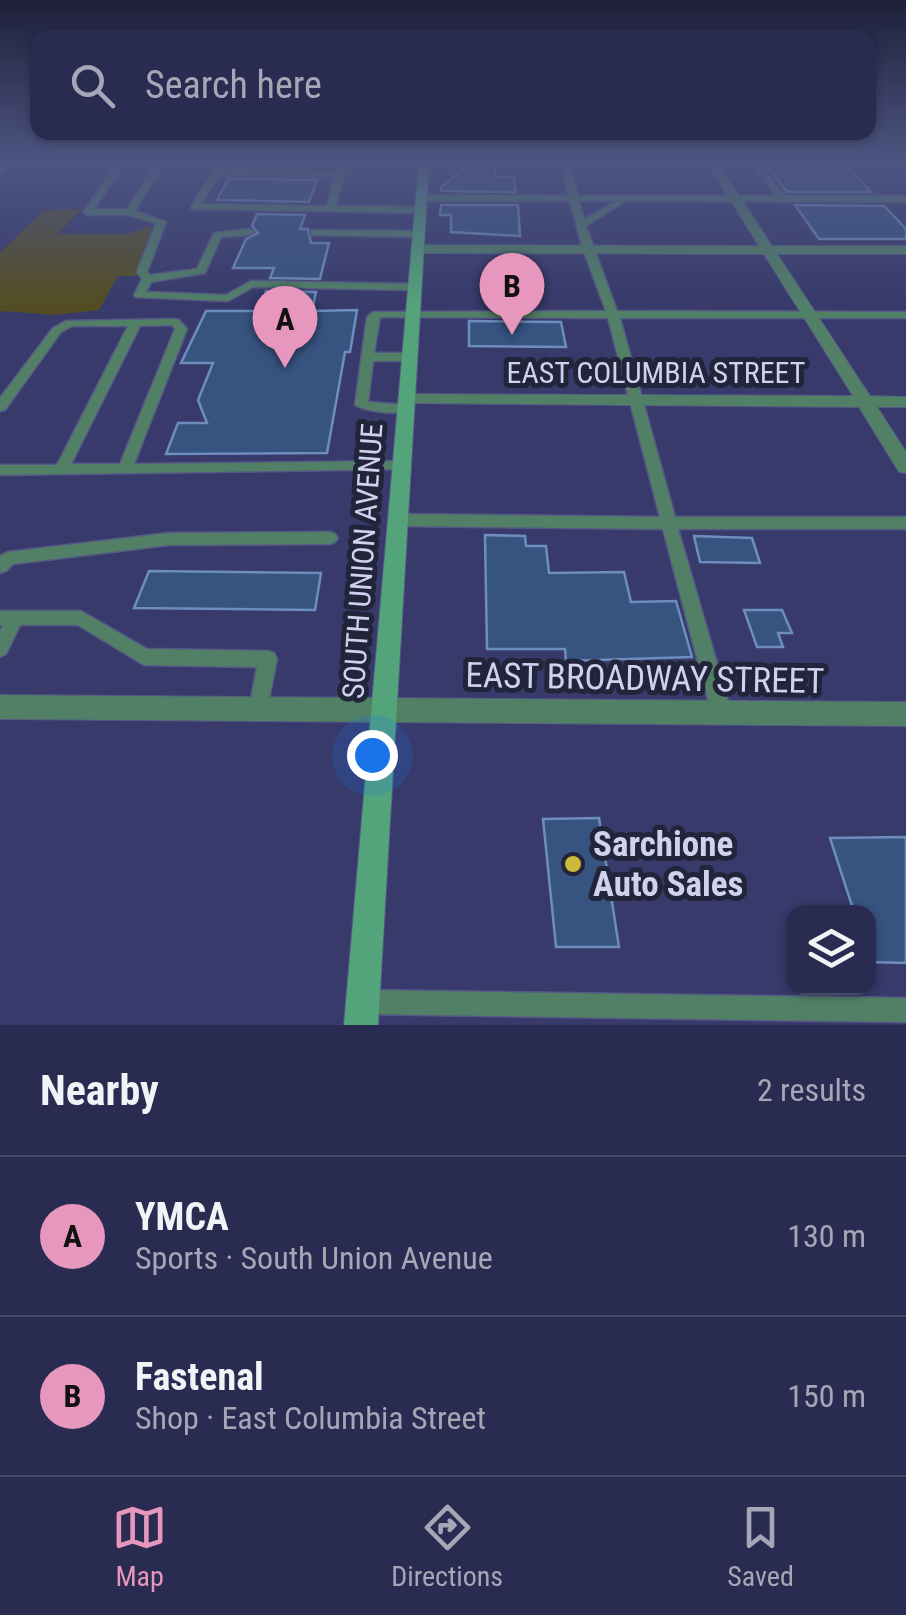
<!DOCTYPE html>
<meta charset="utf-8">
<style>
body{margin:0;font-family:"Roboto Condensed",sans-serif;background:#35385a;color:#f1f3f6}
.controls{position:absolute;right:30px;bottom:30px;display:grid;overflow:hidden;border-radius:20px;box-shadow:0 2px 8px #0004}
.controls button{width:90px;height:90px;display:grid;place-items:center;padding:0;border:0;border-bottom:2px solid #454867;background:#292c50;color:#f1f3f6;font:50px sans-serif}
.you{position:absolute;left:372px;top:755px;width:35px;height:35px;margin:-25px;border:8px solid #fff;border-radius:50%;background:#1a73e8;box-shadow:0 0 0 15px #1a73e833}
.badge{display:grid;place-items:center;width:65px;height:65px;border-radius:50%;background:#e797bd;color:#111;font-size:32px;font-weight:700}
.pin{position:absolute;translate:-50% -82px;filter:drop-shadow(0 2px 5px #0008)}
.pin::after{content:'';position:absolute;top:52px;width:35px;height:30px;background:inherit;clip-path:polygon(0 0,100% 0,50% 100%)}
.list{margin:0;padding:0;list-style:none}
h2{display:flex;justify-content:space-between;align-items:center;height:130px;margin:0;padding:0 40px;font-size:42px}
h2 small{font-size:32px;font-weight:400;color:#a5a7b7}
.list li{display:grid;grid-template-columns:65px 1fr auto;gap:30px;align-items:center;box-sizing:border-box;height:160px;padding:0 40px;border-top:2px solid #454867}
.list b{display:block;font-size:38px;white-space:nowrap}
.list p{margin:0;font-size:32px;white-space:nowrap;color:#a5a7b7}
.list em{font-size:32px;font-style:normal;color:#a5a7b7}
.icon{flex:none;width:55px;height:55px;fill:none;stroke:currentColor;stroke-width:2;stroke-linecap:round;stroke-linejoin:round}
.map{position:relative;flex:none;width:906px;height:1025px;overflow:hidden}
.search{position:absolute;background:#292c50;box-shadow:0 2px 8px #0004;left:30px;right:30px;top:30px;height:110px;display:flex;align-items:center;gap:25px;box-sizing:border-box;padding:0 35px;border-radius:20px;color:#a5a7b7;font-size:38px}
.sheet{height:450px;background:#292c50}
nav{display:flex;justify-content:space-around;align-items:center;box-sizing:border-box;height:140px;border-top:2px solid #454867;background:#292c50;font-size:28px;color:#a5a7b7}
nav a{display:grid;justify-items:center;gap:5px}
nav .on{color:#e797bd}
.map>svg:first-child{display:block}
.green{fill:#544d24}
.building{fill:#375380;stroke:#6e8dbf;stroke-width:2.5}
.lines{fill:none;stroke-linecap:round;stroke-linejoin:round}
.service-casing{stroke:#555885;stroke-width:3}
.minor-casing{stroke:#555885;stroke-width:2}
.tertiary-casing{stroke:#555885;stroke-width:2}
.secondary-casing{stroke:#555885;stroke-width:2}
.service{fill:#518066;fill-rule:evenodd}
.minor{fill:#518066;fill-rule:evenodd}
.tertiary{fill:#518066;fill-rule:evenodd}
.secondary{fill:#54a47b;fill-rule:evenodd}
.poi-dot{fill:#ceb837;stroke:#22243a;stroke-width:4}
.labels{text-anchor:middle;stroke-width:10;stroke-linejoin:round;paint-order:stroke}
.street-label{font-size:30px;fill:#ced2ef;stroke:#22243a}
.near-street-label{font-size:35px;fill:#ced2ef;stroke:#22243a}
.near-poi-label{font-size:35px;font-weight:bold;fill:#ced2ef;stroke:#22243a;text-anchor:start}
</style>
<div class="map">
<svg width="906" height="1025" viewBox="0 0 906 1025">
<rect width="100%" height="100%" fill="#373a6a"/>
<polygon class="green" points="82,209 58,234 129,234 149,226 159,232 138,276 118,276 99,310 54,315 3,311 0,314 0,253 44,210"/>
<g class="building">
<polygon points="467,166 494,166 496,177 514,177 516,192 441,191 442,186"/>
<polygon points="767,166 846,166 871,192 787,192"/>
<polygon points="228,179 264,179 317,180 309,202 217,200"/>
<polygon points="441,205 518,205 520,236 451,232 451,215 440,215"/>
<polygon points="795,205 884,206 906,229 906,239 819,239"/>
<polygon points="257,214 305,215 300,229 308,229 311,243 329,243 320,279 270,278 274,268 233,268 246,239 258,233 252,226"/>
<polygon points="266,291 316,292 312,311 357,310 350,352 345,352 327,453 166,454 178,423 207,423 198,400 213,363 181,363 206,311 259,311"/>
<polygon points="469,321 561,322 566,347 469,346"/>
<polygon points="485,535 525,536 526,546 546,546 549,573 624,572 631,602 676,601 692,657 566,661 565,649 487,649"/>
<polygon points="694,536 752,538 760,563 700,562"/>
<polygon points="149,571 321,573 315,610 134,608"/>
<polygon points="744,610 782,610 792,633 778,633 783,647 757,647"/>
<polygon points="599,818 619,947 556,947 543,819"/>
<polygon points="906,837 906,963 868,962 868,912 854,912 830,838"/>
</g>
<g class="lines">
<g class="service-casing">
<g id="service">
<polygon points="118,162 126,162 94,209 127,209 157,162 165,162 135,211 166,222 147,272 150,275 197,269 214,233 249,229 254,232 249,235 221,237 205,273 151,282 146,292 226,295 251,281 414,284 419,287 414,290 253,287 228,301 135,297 134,295 142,279 137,272 156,223 129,215 88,215 83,212"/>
<path d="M218,162h8l-4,8 114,1 3,-9h8l-11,44 84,1 4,3 -4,3 -228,-4 -1,-2zM219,175l116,1 -8,30 -126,-2z"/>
<path d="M560,162h8l10,34h198l-12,-17 4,-3 17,20h121v6l-281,-1 -39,25 31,85 289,1v6h-286l55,199h231v12h-228l54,186 -3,6 -7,3 -7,-3 -3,-6 -49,-186 -265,-3 -8,-6 8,-6 262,3 -52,-199 -228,-1 -6,36h35l6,4 -6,4h-36l-5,41 38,3 6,4c-12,7 -45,3 -57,-4l12,-88 6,-5 233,-1 -23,-62 -13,-48h-149l-4,-3 4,-3 148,1zM579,201h36l-31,19z"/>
<polygon points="751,162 759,162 767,172 766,174 760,174"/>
<polygon points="314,230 418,231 423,234 418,237 311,235 311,231"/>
<path d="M175,319l4,1 8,9 -53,135 267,-3 5,2 2,3 -2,3 -406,6v-10h57l71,-139h-56l-11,6 -56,78 -5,1v-13l53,-70 13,-7zM172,325l3,4 -55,135h-49l69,-138z"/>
<polygon points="330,532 335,534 338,538 335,542 330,544 169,545 13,564 6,571 0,573 0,556 8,552 169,533"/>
<polygon points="0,611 81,611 147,649 268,651 274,653 277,659 267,709 265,715 258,718 251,715 249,709 257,667 144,665 78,625 20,625 6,654 0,657 0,631 3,625 0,625"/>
<polygon points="363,990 906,998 906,1022 363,1014 354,1011 351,1002 354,993"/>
</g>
</g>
<g class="minor-casing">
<g id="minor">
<polygon points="6,162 17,162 0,176 0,167"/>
<polygon points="707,162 717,162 772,246 906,246 906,254 777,254 870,396 906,397 906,407 877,407 906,452 906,473 899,472 859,407 400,403 398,399 406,394 853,396 764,254 417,253 411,249 417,245 759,246"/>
<polygon points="0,695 384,698 393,702 397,710 393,718 384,722 0,719"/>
</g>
</g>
<g class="tertiary-casing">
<polygon id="tertiary" points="384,698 906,702 906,726 384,722 375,718 371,710 375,702"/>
</g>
<g class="secondary-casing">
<polygon id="secondary" points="419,162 429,162 378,1025 344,1025"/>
</g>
<use href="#service" class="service"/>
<use href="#minor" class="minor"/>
<use href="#tertiary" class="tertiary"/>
<use href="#secondary" class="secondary"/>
</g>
<linearGradient id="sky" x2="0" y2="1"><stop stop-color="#1e203a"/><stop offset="0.53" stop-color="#4d5581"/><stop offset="1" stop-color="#4d5581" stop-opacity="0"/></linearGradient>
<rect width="906" height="305" fill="url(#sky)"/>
<circle class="poi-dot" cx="573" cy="864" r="10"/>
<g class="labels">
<g class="street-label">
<text x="656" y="383">EAST COLUMBIA STREET</text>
<text transform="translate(363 561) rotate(-86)" y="10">SOUTH UNION AVENUE</text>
</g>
<g class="near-street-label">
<text transform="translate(645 678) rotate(1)" y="12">EAST BROADWAY STREET</text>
</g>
<g class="near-poi-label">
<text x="593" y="856">Sarchione<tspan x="593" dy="40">Auto Sales</tspan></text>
</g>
</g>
</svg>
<div class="controls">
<button><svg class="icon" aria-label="layers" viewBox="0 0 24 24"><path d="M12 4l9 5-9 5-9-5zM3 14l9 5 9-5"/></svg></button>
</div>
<div class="you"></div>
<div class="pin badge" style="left:285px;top:368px">A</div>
<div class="pin badge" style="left:512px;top:335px">B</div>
<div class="search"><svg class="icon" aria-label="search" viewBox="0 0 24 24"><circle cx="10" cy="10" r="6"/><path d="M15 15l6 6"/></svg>Search here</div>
</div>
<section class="sheet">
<h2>Nearby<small>2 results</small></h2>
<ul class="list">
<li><span class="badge">A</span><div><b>YMCA</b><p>Sports · South Union Avenue</p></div><em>130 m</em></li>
<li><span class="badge">B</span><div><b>Fastenal</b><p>Shop · East Columbia Street</p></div><em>150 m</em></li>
</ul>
</section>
<nav>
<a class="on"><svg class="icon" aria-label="map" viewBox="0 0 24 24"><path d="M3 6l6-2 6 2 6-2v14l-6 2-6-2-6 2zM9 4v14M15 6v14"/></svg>Map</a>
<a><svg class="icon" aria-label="directions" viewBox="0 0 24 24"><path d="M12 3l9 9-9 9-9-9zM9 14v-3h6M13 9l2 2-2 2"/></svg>Directions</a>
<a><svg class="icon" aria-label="saved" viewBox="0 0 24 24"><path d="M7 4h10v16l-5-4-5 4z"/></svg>Saved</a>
</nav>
